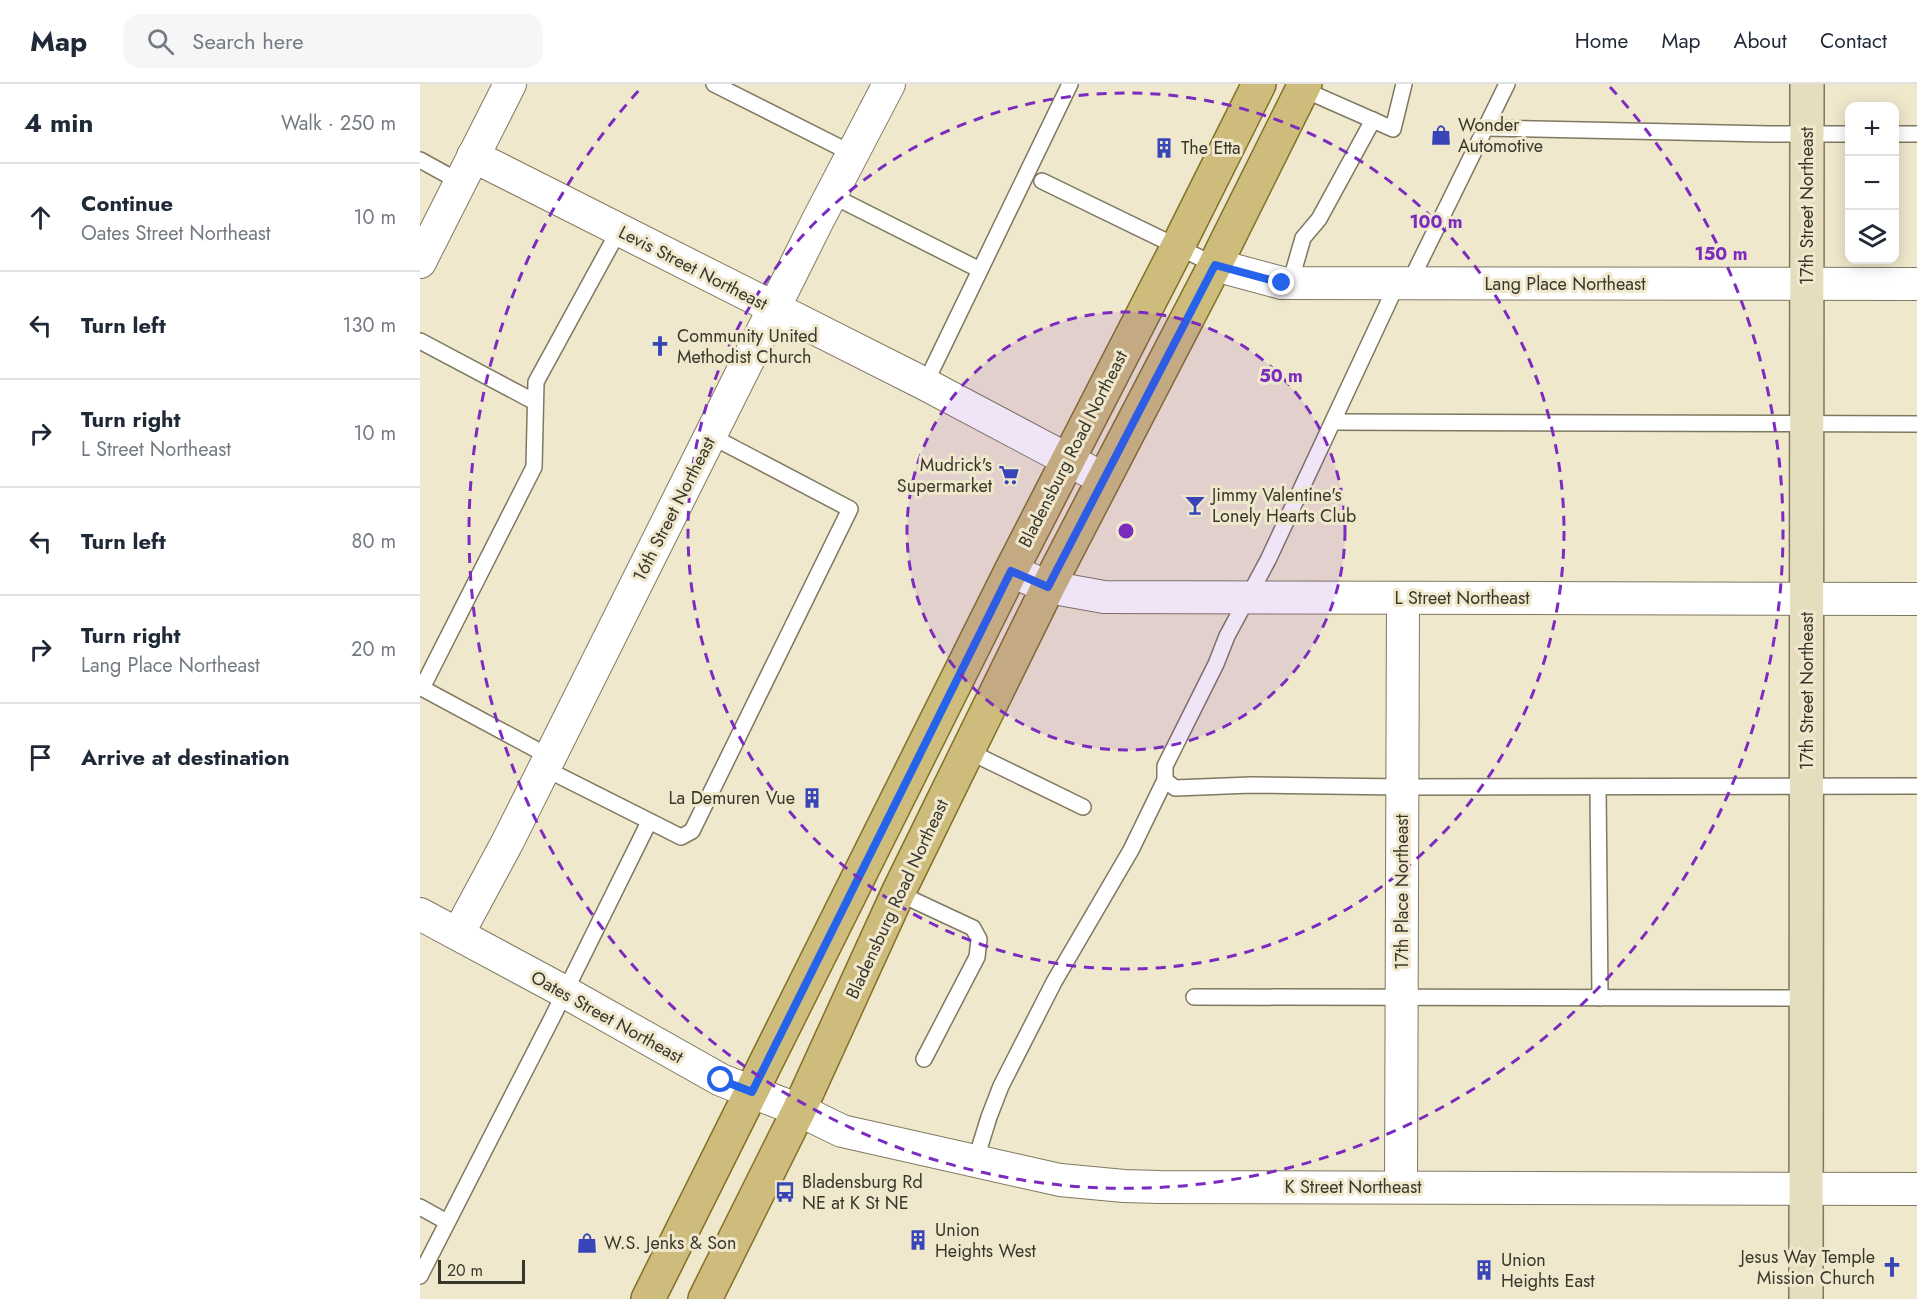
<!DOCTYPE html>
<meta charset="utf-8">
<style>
body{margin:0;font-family:Jost,sans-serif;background:#f6f6f7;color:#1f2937}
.controls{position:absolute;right:18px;top:18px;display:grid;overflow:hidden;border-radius:12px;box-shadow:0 3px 15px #0003}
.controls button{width:54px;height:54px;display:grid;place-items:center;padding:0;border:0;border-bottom:2px solid #e0e1e3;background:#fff;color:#1f2937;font:30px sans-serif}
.scale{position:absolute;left:18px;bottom:15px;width:87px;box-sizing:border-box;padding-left:6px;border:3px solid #39362c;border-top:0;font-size:16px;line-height:21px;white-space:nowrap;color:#39362c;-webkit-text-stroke:4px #f0e8cd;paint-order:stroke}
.stop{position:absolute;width:18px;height:18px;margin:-14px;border:4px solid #2563eb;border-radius:50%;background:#fff}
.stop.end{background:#2563eb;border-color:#fff;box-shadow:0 2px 6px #0008}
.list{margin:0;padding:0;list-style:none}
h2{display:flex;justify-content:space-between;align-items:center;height:78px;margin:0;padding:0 24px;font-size:26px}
h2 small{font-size:20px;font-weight:400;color:#747a83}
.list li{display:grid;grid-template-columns:39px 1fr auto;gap:18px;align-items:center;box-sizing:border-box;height:108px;padding:0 24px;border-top:2px solid #e0e1e3}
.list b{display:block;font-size:22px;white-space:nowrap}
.list p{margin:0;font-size:20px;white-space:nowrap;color:#747a83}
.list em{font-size:20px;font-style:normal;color:#747a83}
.icon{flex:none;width:33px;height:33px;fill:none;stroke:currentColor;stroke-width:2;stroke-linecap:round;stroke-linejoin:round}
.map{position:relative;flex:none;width:1497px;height:1215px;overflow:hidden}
header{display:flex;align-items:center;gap:36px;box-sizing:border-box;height:84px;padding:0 30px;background:#fff;border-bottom:2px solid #e0e1e3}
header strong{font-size:28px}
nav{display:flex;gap:33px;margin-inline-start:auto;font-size:21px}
.search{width:420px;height:54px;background:#f6f6f7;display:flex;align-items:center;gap:15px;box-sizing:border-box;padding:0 21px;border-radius:18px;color:#747a83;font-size:22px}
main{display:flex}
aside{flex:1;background:#fff}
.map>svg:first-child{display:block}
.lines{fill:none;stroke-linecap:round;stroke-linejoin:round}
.service-casing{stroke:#7f7860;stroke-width:18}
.minor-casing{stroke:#7f7860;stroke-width:34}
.secondary-casing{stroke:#7f7860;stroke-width:36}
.primary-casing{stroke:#847027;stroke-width:36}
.service{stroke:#fff;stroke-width:15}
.minor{stroke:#fff;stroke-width:32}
.secondary{stroke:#e6ddbe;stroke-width:33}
.primary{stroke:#cdbc7c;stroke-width:33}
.route{stroke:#2563eb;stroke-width:8}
.ring{fill:none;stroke:#7b2cbf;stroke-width:3;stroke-dasharray:10 8}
.labels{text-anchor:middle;stroke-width:6;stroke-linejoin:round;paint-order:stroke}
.poi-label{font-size:18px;fill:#39362c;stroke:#f0e8cd;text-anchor:start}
.street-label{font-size:18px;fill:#39362c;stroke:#f0e8cd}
.centre{fill:#7b2cbf;stroke:#f0e8cd;stroke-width:3}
.ring-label{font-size:18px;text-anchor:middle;font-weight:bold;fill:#7b2cbf;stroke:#f0e8cd;stroke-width:6;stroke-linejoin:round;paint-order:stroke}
</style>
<header>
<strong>Map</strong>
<div class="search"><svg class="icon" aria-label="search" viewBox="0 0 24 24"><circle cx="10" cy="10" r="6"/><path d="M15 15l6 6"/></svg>Search here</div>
<nav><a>Home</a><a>Map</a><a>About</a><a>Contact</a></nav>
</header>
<main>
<aside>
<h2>4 min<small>Walk · 250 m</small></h2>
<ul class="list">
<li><svg class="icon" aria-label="ahead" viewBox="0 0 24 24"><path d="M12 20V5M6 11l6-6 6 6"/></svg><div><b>Continue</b><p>Oates Street Northeast</p></div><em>10 m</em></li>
<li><svg class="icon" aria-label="left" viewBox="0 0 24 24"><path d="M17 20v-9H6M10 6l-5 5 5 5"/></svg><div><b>Turn left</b></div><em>130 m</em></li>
<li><svg class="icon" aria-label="right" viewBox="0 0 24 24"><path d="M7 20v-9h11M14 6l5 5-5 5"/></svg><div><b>Turn right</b><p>L Street Northeast</p></div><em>10 m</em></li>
<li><svg class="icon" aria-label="left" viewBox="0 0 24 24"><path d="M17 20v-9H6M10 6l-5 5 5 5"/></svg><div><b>Turn left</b></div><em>80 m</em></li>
<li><svg class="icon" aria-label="right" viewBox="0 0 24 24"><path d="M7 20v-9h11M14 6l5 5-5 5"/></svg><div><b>Turn right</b><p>Lang Place Northeast</p></div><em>20 m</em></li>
<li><svg class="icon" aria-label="arrive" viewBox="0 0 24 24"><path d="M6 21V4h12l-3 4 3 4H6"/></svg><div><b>Arrive at destination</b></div></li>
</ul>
</aside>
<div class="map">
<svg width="1497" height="1215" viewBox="0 0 1497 1215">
<rect width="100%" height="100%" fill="#f0e8cd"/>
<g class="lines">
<g class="service-casing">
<g id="service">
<polyline points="294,0 433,70"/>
<polyline points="880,4 973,45 984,0"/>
<polyline points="1066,44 1349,50 1430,50"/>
<polyline points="1474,50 1497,50"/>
<polyline points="0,76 40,98"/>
<polyline points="622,97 795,181"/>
<polyline points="411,111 560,186"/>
<polyline points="870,199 883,154 899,135 953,36"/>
<polyline points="977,200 848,476 807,552 796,580 745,682 745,696 755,704 831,701 982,703 1497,702"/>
<polyline points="989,200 1087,0"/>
<polyline points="0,257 115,318"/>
<polyline points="505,300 650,0"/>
<polyline points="913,338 1497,340"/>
<polyline points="0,603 130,673"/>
<polyline points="2,604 114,383 116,298 199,146"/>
<polyline points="548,667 663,723"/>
<polyline points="124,684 261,753 272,747 430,425 291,352"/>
<polyline points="1178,703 1180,914"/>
<polyline points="478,809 553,844 559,855 557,873 504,975"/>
<polyline points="774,913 1387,914"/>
<polyline points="555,1078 569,1033 581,1002 634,898 711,766 745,696"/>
<polyline points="0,1123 27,1138"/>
<polyline points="0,1192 132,934 229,738"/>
</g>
</g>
<g class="minor-casing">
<g id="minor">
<polyline points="53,72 505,300 684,395"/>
<polyline points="0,178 90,0"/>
<polyline points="795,181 862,199 1497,200"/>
<polyline points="591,487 628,503 684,513 1497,515"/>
<polyline points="0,830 145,908 301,996 379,1026 422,1047 640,1096 704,1102 739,1103 1497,1105"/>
<polyline points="38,850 88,757 398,136 469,0"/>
<polyline points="981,1103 983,514"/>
</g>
</g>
<g class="secondary-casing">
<polyline id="secondary" points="1386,1215 1387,0"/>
</g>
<g class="primary-casing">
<g id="primary">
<polyline points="228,1215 591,487 758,162 839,0"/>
<polyline points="285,1215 379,1026 478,809 628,503 795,181 885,0"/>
</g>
</g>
<use href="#service" class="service"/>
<use href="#minor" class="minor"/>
<use href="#secondary" class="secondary"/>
<use href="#primary" class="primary"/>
</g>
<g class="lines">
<polyline class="route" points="301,996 332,1008 591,487 628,503 795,181 862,199"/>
</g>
<circle cx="706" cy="447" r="219" fill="#7b2cbf" fill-opacity=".12"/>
<g class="ring">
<circle cx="706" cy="447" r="219"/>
<circle cx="706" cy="447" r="438"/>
<path d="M1190 3A657 657 0 1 1 222 3"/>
</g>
<defs>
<g id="shop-bare" transform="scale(1.62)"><path d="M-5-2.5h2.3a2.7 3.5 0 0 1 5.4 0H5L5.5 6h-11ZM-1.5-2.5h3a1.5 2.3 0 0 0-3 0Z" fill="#3845b8" stroke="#f0e8cd" stroke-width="2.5" paint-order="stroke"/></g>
<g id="building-bare" transform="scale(1.62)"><path d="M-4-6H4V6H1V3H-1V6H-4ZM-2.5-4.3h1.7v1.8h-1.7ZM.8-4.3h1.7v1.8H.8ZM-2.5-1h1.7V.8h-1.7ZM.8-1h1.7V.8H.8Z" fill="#3845b8" stroke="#f0e8cd" stroke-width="2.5" paint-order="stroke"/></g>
<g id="church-bare" transform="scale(1.62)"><path d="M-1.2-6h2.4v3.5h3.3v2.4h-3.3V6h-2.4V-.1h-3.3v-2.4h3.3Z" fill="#3845b8" stroke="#f0e8cd" stroke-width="2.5" paint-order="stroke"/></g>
<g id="supermarket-bare" transform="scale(1.62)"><path d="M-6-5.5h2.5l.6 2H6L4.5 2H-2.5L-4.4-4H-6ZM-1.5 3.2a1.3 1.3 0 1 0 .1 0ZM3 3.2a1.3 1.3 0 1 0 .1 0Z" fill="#3845b8" stroke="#f0e8cd" stroke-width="2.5" paint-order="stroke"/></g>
<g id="bar-bare" transform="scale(1.62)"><path d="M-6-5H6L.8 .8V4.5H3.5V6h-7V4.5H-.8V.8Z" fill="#3845b8" stroke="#f0e8cd" stroke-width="2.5" paint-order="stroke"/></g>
<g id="bus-bare" transform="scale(1.62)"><path d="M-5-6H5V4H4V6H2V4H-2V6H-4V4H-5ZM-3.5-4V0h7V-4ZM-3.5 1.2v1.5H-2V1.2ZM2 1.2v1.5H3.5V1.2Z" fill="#3845b8" stroke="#f0e8cd" stroke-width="2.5" paint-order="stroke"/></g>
</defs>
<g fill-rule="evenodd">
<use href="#shop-bare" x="1021" y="51"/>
<use href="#building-bare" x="744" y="64"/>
<use href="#church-bare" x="240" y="262"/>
<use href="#supermarket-bare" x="589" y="391"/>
<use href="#bar-bare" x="775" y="421"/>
<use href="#building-bare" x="392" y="714"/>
<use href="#bus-bare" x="365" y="1108"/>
<use href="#building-bare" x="498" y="1156"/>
<use href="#shop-bare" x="167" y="1159"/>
<use href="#church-bare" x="1472" y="1183"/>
<use href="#building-bare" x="1064" y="1186"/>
</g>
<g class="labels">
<g class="poi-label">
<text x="1038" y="47">Wonder<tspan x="1038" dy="21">Automotive</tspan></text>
<text x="761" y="70">The Etta</text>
<text x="257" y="258">Community United<tspan x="257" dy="21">Methodist Church</tspan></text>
<text x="572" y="387" text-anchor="end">Mudrick's<tspan x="572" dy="21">Supermarket</tspan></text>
<text x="792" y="417">Jimmy Valentine's<tspan x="792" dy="21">Lonely Hearts Club</tspan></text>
<text x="375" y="720" text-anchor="end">La Demuren Vue</text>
<text x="382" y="1104">Bladensburg Rd<tspan x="382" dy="21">NE at K St NE</tspan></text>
<text x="515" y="1152">Union<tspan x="515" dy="21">Heights West</tspan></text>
<text x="184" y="1165">W.S. Jenks &amp; Son</text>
<text x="1455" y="1179" text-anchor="end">Jesus Way Temple<tspan x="1455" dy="21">Mission Church</tspan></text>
<text x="1081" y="1182">Union<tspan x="1081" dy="21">Heights East</tspan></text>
</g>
<g class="street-label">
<text transform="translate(1387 122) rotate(-90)" y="6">17th Street Northeast</text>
<text transform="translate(273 184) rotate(27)" y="6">Levis Street Northeast</text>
<text x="1145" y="206">Lang Place Northeast</text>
<text transform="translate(653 365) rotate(-63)" y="6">Bladensburg Road Northeast</text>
<text transform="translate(254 425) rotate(-63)" y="6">16th Street Northeast</text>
<text x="1042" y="520">L Street Northeast</text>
<text transform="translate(1387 607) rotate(-90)" y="6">17th Street Northeast</text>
<text transform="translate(982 808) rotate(-90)" y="6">17th Place Northeast</text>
<text transform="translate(477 815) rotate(-65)" y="6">Bladensburg Road Northeast</text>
<text transform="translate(187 933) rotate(29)" y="6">Oates Street Northeast</text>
<text x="933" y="1109">K Street Northeast</text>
</g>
</g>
<circle cx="706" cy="447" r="9" class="centre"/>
<g class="ring-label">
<text x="1016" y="144">100 m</text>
<text x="1301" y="176">150 m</text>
<text x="861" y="298">50 m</text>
</g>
</svg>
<div class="controls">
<button>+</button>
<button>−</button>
<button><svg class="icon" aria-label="layers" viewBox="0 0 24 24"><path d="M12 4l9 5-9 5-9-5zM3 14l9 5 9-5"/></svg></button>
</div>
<div class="scale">20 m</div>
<div class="stop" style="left:301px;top:996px"></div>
<div class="stop end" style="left:862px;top:199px"></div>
</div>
</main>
